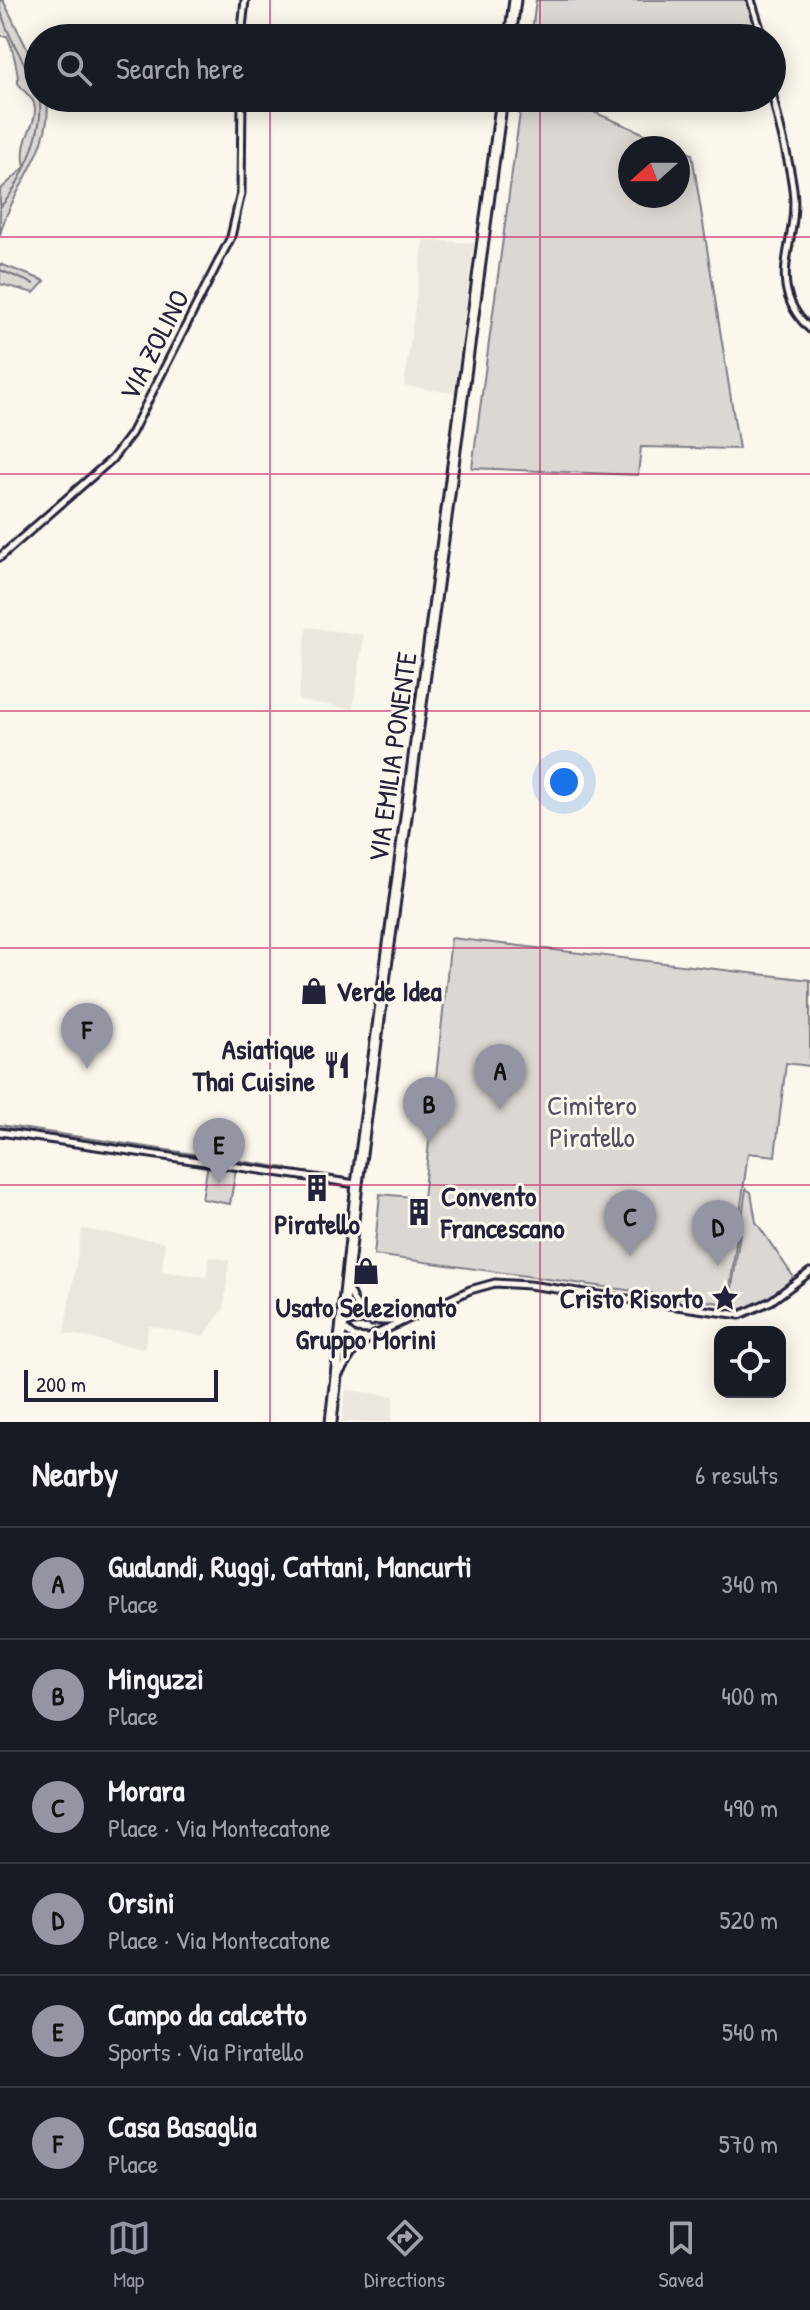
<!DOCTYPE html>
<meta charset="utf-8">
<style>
body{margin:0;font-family:"Patrick Hand",sans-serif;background:#242831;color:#f1f3f6}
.controls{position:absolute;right:24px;bottom:24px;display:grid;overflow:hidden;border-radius:16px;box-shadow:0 4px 20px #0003}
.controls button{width:72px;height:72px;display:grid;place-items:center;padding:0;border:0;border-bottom:2px solid #363941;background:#171b24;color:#f1f3f6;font:40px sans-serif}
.compass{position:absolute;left:618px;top:136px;width:72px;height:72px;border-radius:50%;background:#171b24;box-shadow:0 4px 20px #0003;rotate:249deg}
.scale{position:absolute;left:24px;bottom:20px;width:194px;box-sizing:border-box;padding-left:8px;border:4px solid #22223b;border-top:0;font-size:22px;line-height:28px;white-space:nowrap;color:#22223b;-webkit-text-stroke:6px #fbf7ec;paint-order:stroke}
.you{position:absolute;left:564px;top:782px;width:28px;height:28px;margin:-20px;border:6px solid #fff;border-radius:50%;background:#1a73e8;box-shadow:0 0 0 12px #1a73e833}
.badge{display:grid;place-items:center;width:52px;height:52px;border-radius:50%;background:#9495a2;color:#111;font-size:26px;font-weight:700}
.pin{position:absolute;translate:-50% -66px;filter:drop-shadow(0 2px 4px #0008)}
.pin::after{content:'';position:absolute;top:42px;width:28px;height:24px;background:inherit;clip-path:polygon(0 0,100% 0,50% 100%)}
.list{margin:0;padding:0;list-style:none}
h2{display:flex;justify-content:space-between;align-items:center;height:104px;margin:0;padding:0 32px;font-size:34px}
h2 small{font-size:26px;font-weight:400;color:#9ea1a6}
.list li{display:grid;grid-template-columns:52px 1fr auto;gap:24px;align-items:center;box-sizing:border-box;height:112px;padding:0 32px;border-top:2px solid #363941}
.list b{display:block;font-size:30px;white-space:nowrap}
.list p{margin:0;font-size:26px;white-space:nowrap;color:#9ea1a6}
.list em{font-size:26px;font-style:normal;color:#9ea1a6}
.icon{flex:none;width:44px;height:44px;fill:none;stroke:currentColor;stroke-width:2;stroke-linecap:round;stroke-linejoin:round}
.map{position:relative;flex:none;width:810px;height:1422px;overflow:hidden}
.search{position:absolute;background:#171b24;box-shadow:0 4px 20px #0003;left:24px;right:24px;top:24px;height:88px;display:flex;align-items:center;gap:20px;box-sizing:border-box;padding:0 28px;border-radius:44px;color:#9ea1a6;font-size:30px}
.sheet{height:776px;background:#171b24}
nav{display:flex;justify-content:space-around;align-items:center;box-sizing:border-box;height:112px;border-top:2px solid #363941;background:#171b24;font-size:22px;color:#9ea1a6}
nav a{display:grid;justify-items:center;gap:4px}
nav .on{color:#9495a2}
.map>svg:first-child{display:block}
.built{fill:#ebe7df}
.green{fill:#dbd8d3;stroke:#7e7d87;stroke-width:2;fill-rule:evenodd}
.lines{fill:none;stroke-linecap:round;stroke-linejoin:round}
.stream{stroke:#787681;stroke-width:2}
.minor-casing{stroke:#22223b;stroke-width:11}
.primary-casing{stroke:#22223b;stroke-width:15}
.minor{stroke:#fbf7ec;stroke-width:5}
.primary{stroke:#fbf7ec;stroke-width:9}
.grid{fill:none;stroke:#c2185b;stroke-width:2;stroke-opacity:0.55}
.labels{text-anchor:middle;stroke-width:6;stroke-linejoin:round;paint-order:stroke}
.street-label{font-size:28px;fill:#22223b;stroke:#fbf7ec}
.poi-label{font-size:28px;font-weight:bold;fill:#22223b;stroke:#fbf7ec;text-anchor:start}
.park-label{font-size:28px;fill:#505061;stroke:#fbf7ec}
</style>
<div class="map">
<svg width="810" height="1422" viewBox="0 0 810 1422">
<rect width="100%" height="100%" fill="#fbf7ec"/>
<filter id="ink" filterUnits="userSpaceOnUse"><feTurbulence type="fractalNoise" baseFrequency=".0125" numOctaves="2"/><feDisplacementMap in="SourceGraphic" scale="16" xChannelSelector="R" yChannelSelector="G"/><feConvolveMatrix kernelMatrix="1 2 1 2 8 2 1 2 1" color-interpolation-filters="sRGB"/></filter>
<g filter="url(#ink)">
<g class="built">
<polygon points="424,240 474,243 454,393 404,386"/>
<polygon points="307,627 364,635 353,709 298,700"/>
<polygon points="82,1229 165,1242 162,1271 206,1277 210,1257 229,1260 224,1308 204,1336 149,1326 144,1349 64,1333"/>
<polygon points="346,1390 394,1396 391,1422 342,1422"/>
</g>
<g class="green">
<path d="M0,0h3l35,71v27h9c7,52 -36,90 -47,137v-45l25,-23c-7,-31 15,-42 9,-64 -3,-7 -12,-13 -16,-20 1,-8 -6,-39 -11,-47h-7z"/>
<polygon points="536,0 753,0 763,34 663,30 661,38 549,38 532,31"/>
<path d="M522,98h39l131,56 47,295 -98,-2 -3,28 -166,-7zM630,148h48v48h-48z"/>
<polygon points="0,264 45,281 34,293 0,284"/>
<polygon points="451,938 810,980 810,1066 786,1063 775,1156 748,1153 728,1304 374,1255 380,1194 423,1198"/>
<polygon points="208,1164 236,1169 230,1204 202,1199"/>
<path d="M746,1189l5,3 5,30 37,54c-8,20 -43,35 -64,34z"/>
</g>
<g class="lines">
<g class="stream">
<path d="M0,7c6,28 26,57 38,84"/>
<path d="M0,207c20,-19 46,-80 39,-109"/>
<polyline points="0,270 34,284"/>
<polyline points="0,1125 286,1168"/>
</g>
<g class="minor-casing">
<g id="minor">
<polyline points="751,0 763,38"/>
<polyline points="241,38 245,0"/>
<path d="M772,92c6,32 17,64 21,97 7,55 -31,94 17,140"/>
<polyline points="0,557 112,459 131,434 231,237 241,193 242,98"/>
<polyline points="0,1132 356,1184"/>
<polyline points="348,1289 356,1305 372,1322"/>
<path d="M368,1338l-14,-1 -13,-11c17,-11 41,-2 61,-6"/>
<polyline points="339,1374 354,1351 372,1336 470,1290 495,1283 529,1285 740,1315 771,1301 810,1272"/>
</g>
</g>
<g class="primary-casing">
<g id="primary">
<polyline points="510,38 515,0"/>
<polyline points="331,1422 357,1184 502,98"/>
</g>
</g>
<use href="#minor" class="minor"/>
<use href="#primary" class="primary"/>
</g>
</g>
<path class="grid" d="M270,0v38M540,0v38M270,98v1324M540,98v1324M0,237h810M0,474h810M0,711h810M0,948h810M0,1185h810"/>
<defs>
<g id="shop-bare" transform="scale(2.16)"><path d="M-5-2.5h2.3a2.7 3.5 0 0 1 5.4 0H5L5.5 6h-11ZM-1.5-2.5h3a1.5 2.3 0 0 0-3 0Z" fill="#22223b" stroke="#fbf7ec" stroke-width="2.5" paint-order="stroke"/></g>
<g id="restaurant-bare" transform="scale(2.16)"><path d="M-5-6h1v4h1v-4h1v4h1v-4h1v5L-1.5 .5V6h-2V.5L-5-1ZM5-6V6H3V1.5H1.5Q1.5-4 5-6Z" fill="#22223b" stroke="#fbf7ec" stroke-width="2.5" paint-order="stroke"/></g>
<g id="building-bare" transform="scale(2.16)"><path d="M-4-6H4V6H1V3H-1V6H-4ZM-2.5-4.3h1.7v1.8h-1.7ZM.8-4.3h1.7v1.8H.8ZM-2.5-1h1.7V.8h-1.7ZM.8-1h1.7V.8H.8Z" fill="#22223b" stroke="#fbf7ec" stroke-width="2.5" paint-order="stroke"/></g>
<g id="sight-bare" transform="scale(2.16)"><path d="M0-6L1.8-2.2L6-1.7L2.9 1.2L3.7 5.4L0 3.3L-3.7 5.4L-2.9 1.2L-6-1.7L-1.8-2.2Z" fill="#22223b" stroke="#fbf7ec" stroke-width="2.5" paint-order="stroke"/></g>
</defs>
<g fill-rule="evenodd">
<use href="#shop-bare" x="314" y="991"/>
<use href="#restaurant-bare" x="337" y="1065"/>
<use href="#building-bare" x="317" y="1188"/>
<use href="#building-bare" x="419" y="1212"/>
<use href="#shop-bare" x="366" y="1271"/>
<use href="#sight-bare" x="725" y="1298"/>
</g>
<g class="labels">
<g class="street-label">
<text transform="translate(154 345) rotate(-63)" y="10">VIA ZOLINO</text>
<text transform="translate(392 757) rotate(-82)" y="10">VIA EMILIA PONENTE</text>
</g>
<g class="poi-label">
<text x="336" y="1001">Verde Idea</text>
<text x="315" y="1059" text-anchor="end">Asiatique<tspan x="315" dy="32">Thai Cuisine</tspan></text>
<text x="441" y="1206">Convento<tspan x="441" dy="32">Francescano</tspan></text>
<text x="317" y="1234" text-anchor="middle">Piratello</text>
<text x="703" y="1308" text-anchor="end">Cristo Risorto</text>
<text x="366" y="1317" text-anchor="middle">Usato Selezionato<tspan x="366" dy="32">Gruppo Morini</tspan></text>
</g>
<g class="park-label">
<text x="592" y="1115">Cimitero<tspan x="592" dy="32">Piratello</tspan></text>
</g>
</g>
</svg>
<div class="controls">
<button><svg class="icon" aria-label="locate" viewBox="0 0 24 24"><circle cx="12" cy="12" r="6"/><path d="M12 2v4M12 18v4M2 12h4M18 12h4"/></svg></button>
</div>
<svg class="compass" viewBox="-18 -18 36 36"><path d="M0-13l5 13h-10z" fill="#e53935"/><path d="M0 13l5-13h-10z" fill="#9ea1a6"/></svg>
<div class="scale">200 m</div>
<div class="you"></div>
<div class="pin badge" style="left:500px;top:1110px">A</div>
<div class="pin badge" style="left:429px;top:1143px">B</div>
<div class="pin badge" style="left:630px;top:1256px">C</div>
<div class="pin badge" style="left:718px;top:1266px">D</div>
<div class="pin badge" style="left:219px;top:1184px">E</div>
<div class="pin badge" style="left:87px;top:1069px">F</div>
<div class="search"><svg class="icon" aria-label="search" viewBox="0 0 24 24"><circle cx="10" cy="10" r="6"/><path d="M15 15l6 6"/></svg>Search here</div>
</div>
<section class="sheet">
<h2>Nearby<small>6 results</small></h2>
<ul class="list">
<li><span class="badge">A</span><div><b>Gualandi, Ruggi, Cattani, Mancurti</b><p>Place</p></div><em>340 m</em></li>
<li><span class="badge">B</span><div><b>Minguzzi</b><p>Place</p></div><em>400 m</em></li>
<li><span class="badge">C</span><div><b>Morara</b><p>Place · Via Montecatone</p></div><em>490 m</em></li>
<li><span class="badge">D</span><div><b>Orsini</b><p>Place · Via Montecatone</p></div><em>520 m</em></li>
<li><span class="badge">E</span><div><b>Campo da calcetto</b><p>Sports · Via Piratello</p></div><em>540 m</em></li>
<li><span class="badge">F</span><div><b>Casa Basaglia</b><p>Place</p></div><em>570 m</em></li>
</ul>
</section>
<nav>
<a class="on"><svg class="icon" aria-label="map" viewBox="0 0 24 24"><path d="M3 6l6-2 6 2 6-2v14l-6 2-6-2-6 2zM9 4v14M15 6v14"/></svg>Map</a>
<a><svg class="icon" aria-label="directions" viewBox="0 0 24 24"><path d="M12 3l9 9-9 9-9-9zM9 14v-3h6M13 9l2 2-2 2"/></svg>Directions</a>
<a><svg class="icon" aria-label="saved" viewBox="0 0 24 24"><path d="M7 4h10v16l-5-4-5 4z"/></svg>Saved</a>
</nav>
